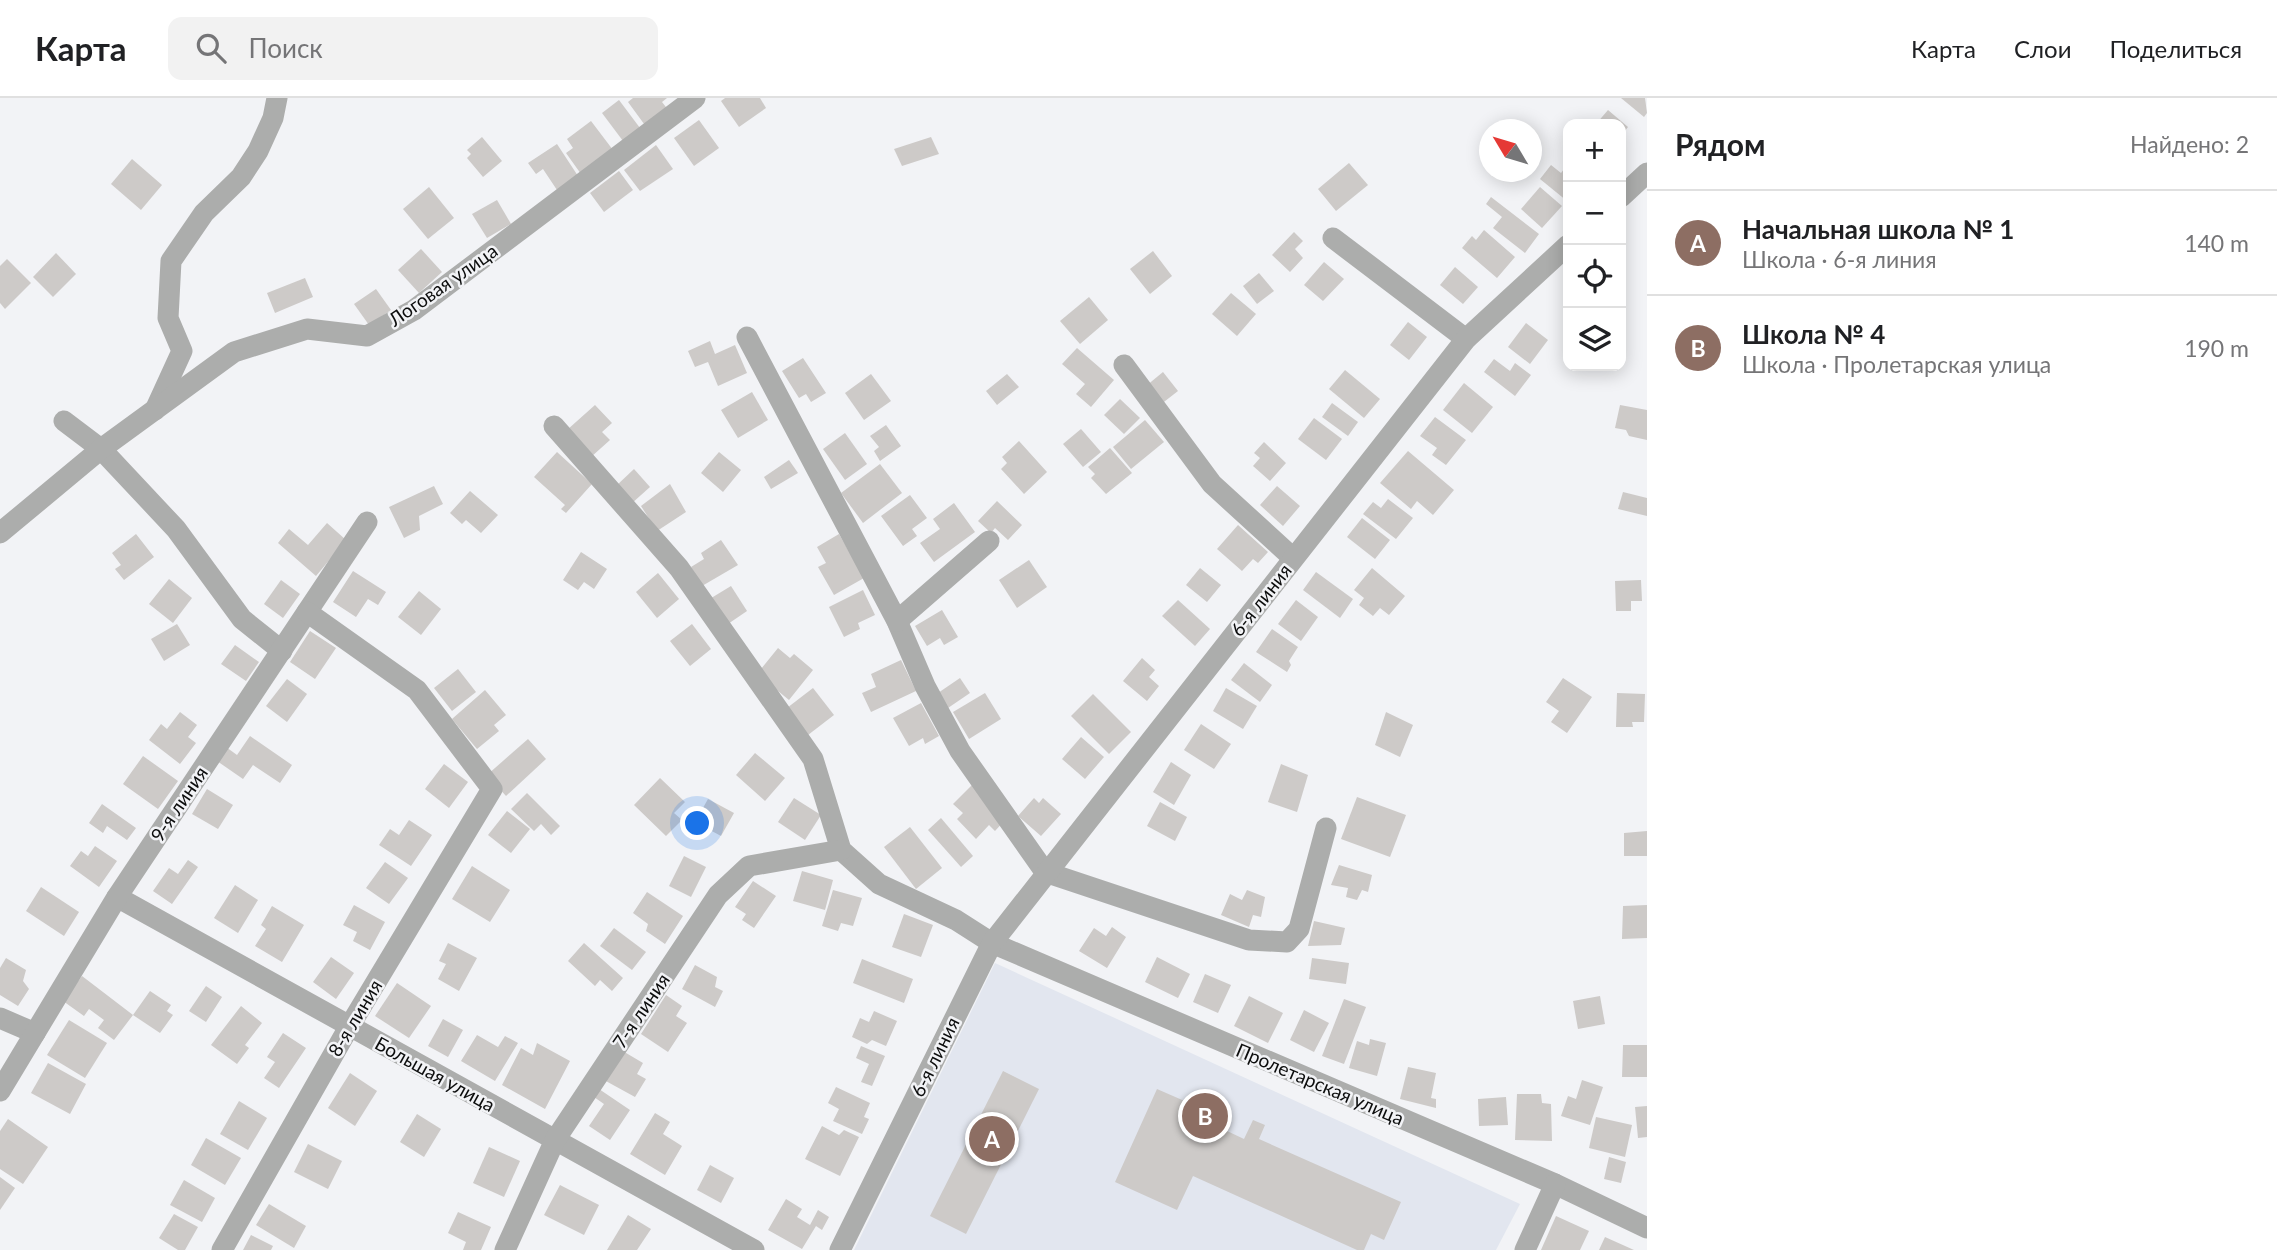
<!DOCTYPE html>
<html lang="ru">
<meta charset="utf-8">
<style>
body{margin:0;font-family:Lato,sans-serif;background:#f2f2f2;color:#202124}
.controls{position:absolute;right:21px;top:21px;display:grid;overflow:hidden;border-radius:14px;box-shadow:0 4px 18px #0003}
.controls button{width:63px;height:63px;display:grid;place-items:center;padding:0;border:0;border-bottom:2px solid #e0e0e0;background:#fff;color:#202124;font:35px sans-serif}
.compass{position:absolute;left:1479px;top:21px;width:63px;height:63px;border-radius:50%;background:#fff;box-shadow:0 4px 18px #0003;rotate:308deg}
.you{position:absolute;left:698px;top:726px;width:24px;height:24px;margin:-18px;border:5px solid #fff;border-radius:50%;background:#1a73e8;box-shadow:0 0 0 10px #1a73e833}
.badge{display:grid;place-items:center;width:46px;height:46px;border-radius:50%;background:#ea580c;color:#fff;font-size:23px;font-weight:700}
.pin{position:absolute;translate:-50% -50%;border:4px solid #fff;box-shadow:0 2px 7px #0006}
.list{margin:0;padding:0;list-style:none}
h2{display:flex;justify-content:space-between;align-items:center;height:91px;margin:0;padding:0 28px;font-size:30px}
h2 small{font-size:23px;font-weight:400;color:#757577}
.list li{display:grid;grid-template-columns:46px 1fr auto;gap:21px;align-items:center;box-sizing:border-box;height:105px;padding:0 28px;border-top:2px solid #e0e0e0}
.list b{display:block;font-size:26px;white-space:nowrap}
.list p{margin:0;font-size:23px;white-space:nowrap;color:#757577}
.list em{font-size:23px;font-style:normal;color:#757577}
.icon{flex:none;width:38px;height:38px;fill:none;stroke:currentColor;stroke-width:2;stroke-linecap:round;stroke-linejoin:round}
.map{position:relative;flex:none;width:1647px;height:1152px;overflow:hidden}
header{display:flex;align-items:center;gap:42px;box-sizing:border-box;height:98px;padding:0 35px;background:#fff;border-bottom:2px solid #e0e0e0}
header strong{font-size:33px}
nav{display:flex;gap:38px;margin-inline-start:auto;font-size:24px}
.search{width:490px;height:63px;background:#f2f2f2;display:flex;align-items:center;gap:18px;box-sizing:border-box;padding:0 24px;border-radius:14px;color:#757577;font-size:26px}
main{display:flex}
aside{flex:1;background:#fff}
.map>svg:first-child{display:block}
.built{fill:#e2e6ef}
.building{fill:#cdcac8}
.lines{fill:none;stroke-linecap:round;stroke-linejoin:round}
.minor{stroke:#acadac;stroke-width:21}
.labels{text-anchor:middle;stroke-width:5;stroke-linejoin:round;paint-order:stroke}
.street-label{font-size:19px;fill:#0c0d0d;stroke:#f2f3f6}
</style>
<header>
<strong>Карта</strong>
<div class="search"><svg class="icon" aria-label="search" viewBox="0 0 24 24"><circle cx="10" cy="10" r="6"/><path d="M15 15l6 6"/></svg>Поиск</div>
<nav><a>Карта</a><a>Слои</a><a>Поделиться</a></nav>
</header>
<main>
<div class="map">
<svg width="1647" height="1152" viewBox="0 0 1647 1152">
<rect width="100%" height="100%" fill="#f2f3f6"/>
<polygon class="built" points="995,865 1520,1106 1496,1152 854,1152"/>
<g class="building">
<polygon points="633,0 667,0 662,4 669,13 647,30 628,4"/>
<polygon points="725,0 760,0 766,10 739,29 721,3"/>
<polygon points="1621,0 1645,0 1647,15 1644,19"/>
<polygon points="619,2 640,30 623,43 602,15"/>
<polygon points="1608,12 1628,29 1621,38 1621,26 1596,26"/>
<polygon points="699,22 719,50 694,68 674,40"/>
<polygon points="591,23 613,52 581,76 566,55 573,50 567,41"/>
<polygon points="482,39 502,63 483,79 467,60 471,56 467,52"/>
<polygon points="931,39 939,56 902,68 894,51"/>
<polygon points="557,46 578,78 557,92 543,71 536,76 528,65"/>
<polygon points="656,47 673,71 640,93 624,72"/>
<polygon points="132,61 162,87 141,112 111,86"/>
<polygon points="1349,65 1368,87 1336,113 1318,91"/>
<polygon points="1568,66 1568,102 1567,103 1540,81 1551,67 1561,75"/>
<polygon points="619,73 633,92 604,114 590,95"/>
<polygon points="429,89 454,120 428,141 403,111"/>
<polygon points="1540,89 1562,108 1542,130 1521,111"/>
<polygon points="1491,99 1539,136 1525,155 1493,130 1502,119 1486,106"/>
<polygon points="497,102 511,126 487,140 472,116"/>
<polygon points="1484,132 1515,159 1497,180 1462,150 1472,138 1476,142"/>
<polygon points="1294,134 1303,143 1295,151 1303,160 1290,174 1272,157"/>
<polygon points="421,151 442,174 419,195 398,172"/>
<polygon points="1153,153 1172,178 1150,196 1130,171"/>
<polygon points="56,155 76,176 53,199 33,179"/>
<polygon points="7,161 31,185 5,211 0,205 0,168"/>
<polygon points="1324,164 1344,181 1323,203 1304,187"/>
<polygon points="1455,169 1478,189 1463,206 1440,187"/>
<polygon points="1259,175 1274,193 1257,206 1243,188"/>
<polygon points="305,180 313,199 275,215 267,195"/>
<polygon points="376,191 391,212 369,227 354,206"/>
<polygon points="1231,195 1256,216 1237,238 1212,216"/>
<polygon points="1089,199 1108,222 1080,246 1060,223"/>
<polygon points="1408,224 1427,239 1409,262 1390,247"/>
<polygon points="1526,225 1548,242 1530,266 1508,249"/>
<polygon points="710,243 715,256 735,247 747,275 718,288 708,264 695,269 688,253"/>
<polygon points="1077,250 1114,282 1091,309 1076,296 1085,286 1062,266"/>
<polygon points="803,260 826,295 811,304 806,296 799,300 782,273"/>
<polygon points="1494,261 1510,273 1515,265 1531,277 1515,298 1484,274"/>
<polygon points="1345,272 1380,301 1364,320 1329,291"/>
<polygon points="1163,274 1178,293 1160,307 1146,288"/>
<polygon points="871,276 891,303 864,322 845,295"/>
<polygon points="1007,276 1019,289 997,307 986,293"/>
<polygon points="1464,285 1493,309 1472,335 1443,312"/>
<polygon points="752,294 768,322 738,340 721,312"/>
<polygon points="1120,301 1140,320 1124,336 1104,317"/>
<polygon points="1332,305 1358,324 1348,338 1322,319"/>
<polygon points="595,307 612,325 602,334 610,342 591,359 567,332"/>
<polygon points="1620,307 1647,312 1647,342 1629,338 1626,332 1615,330"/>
<polygon points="1435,319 1466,342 1446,367 1432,357 1437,350 1420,338"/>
<polygon points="1314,320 1342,341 1326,362 1298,341"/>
<polygon points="1145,322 1164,344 1131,371 1113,349"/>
<polygon points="886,327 901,348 880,363 874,353 879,349 870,338"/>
<polygon points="1081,331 1101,354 1083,369 1063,346"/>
<polygon points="845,335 867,366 845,382 823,351"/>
<polygon points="1019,343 1047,374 1024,396 1001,371 1007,365 1002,359"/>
<polygon points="1264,344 1286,365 1270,383 1253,368 1260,360 1254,355"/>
<polygon points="1110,350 1132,375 1106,396 1091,380 1095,376 1088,369"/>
<polygon points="1408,353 1454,392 1433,417 1417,403 1411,411 1380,385"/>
<polygon points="557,354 592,386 566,415 561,411 565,407 534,379"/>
<polygon points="719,354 741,372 723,394 701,375"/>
<polygon points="789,362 798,375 771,391 764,379"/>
<polygon points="880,366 902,395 863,425 841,395"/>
<polygon points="634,371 650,389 631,406 615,389"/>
<polygon points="670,386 686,414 657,433 641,408"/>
<polygon points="434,388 443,406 419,418 420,432 404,440 389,409"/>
<polygon points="1277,388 1300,408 1283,428 1260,407"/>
<polygon points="470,393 498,417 481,435 466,422 462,426 450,415"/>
<polygon points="1623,394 1647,400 1647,418 1618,411"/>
<polygon points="910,397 927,420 912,431 917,438 903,448 881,418"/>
<polygon points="1388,401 1413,420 1396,441 1363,416 1373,404 1381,410"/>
<polygon points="997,403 1022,427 1008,442 995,430 991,435 978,423"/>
<polygon points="954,405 975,434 934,464 920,445 940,431 933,421"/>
<polygon points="1362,420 1390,442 1375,461 1347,439"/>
<polygon points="327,425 346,442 316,478 278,445 289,431 308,447"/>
<polygon points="1238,427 1268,454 1258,465 1253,461 1242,473 1217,451"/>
<polygon points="136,436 154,459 124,482 115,471 121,467 112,455"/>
<polygon points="839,436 864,480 834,497 818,469 826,465 817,449"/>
<polygon points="721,442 738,467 702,488 691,469 704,461 701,455"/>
<polygon points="581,454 607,471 594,491 584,484 578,492 563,482"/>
<polygon points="1029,462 1047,489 1017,510 999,482"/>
<polygon points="1200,470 1221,487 1207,504 1186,487"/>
<polygon points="1372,470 1405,498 1389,517 1380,510 1373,518 1359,507 1364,500 1354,492"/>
<polygon points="353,473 386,494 378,507 368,501 356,519 333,504"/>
<polygon points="1316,474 1353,501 1340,520 1303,492"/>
<polygon points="658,475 679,501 657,520 636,494"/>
<polygon points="169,481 192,500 173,525 149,506"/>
<polygon points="281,482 300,496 283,520 264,506"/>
<polygon points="1641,482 1642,503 1631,503 1631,513 1616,513 1615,483"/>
<polygon points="731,488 747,513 725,528 708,502"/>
<polygon points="863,492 875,517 858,525 860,531 844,539 829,509"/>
<polygon points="419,493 441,511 421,537 398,519"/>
<polygon points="1178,502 1210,531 1195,548 1162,518"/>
<polygon points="1296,502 1318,519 1301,543 1278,526"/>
<polygon points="942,512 958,539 944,547 940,540 927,548 915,528"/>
<polygon points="177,526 190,547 164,563 151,541"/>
<polygon points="692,526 711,551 690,568 670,543"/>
<polygon points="1272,531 1298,549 1289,563 1291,567 1287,574 1256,554"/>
<polygon points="310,533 336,550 315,581 290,564"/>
<polygon points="235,547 259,564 246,583 221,566"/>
<polygon points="778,550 790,560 794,556 813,572 789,602 757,576"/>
<polygon points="1142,560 1155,572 1149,579 1159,588 1147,603 1123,583"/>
<polygon points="901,562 916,593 871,614 862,595 876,589 871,576"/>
<polygon points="1244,565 1272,587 1260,604 1231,582"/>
<polygon points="458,571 476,594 452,613 434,590"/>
<polygon points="960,580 970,595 948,610 938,595"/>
<polygon points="1563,580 1592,599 1567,635 1551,624 1559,613 1546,604"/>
<polygon points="287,581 307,596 287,624 266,608"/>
<polygon points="813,590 834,617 808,637 787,610"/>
<polygon points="1226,590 1257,608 1243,631 1213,613"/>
<polygon points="485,592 506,617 494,627 499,633 477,651 452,621"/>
<polygon points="985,595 1001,621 969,641 953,614"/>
<polygon points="1617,595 1645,596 1644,624 1632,624 1633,629 1616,629"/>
<polygon points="1093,596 1131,634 1109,656 1071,618"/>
<polygon points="921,605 939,638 925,646 923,640 909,648 893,620"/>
<polygon points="180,614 197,627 188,639 196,645 180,666 149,642 161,626 167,631"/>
<polygon points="1386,614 1413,627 1400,659 1375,647"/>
<polygon points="1201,626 1231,646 1214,671 1184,652"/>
<polygon points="250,638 292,667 280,685 253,667 243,681 217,663 226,649 237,657"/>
<polygon points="1081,639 1104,659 1085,681 1062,661"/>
<polygon points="528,641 546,661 506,698 487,677"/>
<polygon points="755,655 785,680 765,703 736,677"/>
<polygon points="143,658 178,683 158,711 123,686"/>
<polygon points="1171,664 1191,677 1174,707 1153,694"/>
<polygon points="444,666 468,684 449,710 425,691"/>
<polygon points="1281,666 1308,677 1297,714 1268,704"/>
<polygon points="660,680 685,704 674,715 682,722 666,738 634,707"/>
<polygon points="972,687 1006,721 995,733 989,727 976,741 957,721 963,715 953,706"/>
<polygon points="207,691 233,707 218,731 192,716"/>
<polygon points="527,695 560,728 551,737 541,726 534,733 511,711"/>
<polygon points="1357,699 1406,717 1390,759 1341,741"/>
<polygon points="794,700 821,717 805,742 778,724"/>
<polygon points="1034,700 1039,705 1043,700 1061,716 1041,738 1018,718"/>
<polygon points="708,701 734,715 721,738 695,724"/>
<polygon points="1160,704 1187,719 1175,743 1147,728"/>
<polygon points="102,706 136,730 127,742 107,728 103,735 89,725"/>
<polygon points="507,713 530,731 511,755 488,737"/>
<polygon points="941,720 973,758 961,769 928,732"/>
<polygon points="409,722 432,737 411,768 379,747 390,731 399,737"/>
<polygon points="910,729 942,770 916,791 884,749"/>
<polygon points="1647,733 1647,758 1624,758 1624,735"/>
<polygon points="95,748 117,763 99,789 70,768 81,753 88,758"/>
<polygon points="684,758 706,769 691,799 669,788"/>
<polygon points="188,762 198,769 172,806 153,793 169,770 178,776"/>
<polygon points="385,764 408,780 389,806 366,790"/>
<polygon points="1339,767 1372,777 1368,794 1362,792 1357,802 1346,799 1348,790 1331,787"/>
<polygon points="472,768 510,792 490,824 452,801"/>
<polygon points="802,773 833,782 825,812 793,803"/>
<polygon points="753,783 776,798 754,830 742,822 746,816 735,809"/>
<polygon points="235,787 258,802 238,835 214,820"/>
<polygon points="41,789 79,814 64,838 26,813"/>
<polygon points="833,792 862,800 853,828 841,825 838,833 822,828"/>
<polygon points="1247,792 1265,799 1261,819 1253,817 1249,829 1221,817 1230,796 1242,802"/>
<polygon points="647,794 683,818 665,846 646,833 648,826 633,815"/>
<polygon points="354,807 385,824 370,852 353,843 357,834 343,827"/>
<polygon points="1647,807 1647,840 1622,841 1623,808"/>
<polygon points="272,808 304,827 282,864 255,848 266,831 261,827"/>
<polygon points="904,816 933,827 921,859 892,849"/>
<polygon points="1314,823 1345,830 1341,847 1308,848"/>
<polygon points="1112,829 1126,839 1107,870 1079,853 1094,830 1106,838"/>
<polygon points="614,830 646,854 632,872 600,848"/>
<polygon points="448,845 477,860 459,893 438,881 446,866 439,863"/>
<polygon points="584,845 623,880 612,893 600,882 595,888 568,863"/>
<polygon points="331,859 354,875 336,901 313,884"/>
<polygon points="1157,859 1190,876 1178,900 1145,884"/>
<polygon points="6,860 26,872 23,883 29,891 18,908 0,897 0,870"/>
<polygon points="1312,860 1349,865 1346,886 1309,881"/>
<polygon points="862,861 913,881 904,905 853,885"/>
<polygon points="695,867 717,879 715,889 723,893 715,909 682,891"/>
<polygon points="1205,876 1231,887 1218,915 1193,904"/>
<polygon points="82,878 133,917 114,942 98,930 104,922 89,911 84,918 63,903"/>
<polygon points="397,885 431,908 409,940 375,918"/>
<polygon points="206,888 222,899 206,924 189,913"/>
<polygon points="150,893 171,907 167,913 173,917 160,935 133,917"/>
<polygon points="666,897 682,908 676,918 687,925 668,954 641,936"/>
<polygon points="1249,898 1283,915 1268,945 1234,928"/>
<polygon points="1600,898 1605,926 1578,931 1573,903"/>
<polygon points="1344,901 1366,909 1344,966 1322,958"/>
<polygon points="241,908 262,925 245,947 249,950 237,966 211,947"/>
<polygon points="1304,912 1329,925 1314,954 1290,942"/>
<polygon points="874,913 897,923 886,948 872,942 867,946 852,939 860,920 869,924"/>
<polygon points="443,921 463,932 448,959 428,948"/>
<polygon points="69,922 107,945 85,980 47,957"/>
<polygon points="283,935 306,950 279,990 264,980 275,964 267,959"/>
<polygon points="477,937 498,949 505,938 518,945 495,983 461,963"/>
<polygon points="1370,941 1386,945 1377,978 1349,970 1357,943 1369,947"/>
<polygon points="537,945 570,963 545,1011 502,987 521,950 533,957"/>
<polygon points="1623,947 1647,947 1647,979 1622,979"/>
<polygon points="861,948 885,958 872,988 861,984 869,966 856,960"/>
<polygon points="621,952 643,965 637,976 646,981 635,999 604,982"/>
<polygon points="48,965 86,986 70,1016 31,995"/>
<polygon points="1408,969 1436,975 1431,1000 1436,1001 1436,1010 1400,1001"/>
<polygon points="1003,973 1039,991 966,1136 930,1118"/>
<polygon points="350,975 377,993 355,1028 328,1010"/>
<polygon points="1582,982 1603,989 1590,1027 1561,1018 1568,998 1576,1001"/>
<polygon points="836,989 870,1005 864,1019 869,1021 862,1036 833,1023 839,1011 828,1005"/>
<polygon points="599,991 630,1012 610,1042 589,1028 604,1006 594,999"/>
<polygon points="1157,991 1212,1015 1208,1024 1244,1041 1253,1022 1265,1027 1259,1041 1401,1104 1384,1142 1371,1136 1364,1152 1357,1152 1193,1078 1177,1112 1115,1084"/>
<polygon points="1517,996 1541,996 1542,1005 1551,1006 1552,1043 1515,1042"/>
<polygon points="1506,999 1508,1027 1479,1028 1478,1001"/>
<polygon points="239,1003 267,1020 248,1052 220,1036"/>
<polygon points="1647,1008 1647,1039 1638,1040 1635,1009"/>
<polygon points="655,1015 670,1024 663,1036 682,1048 665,1077 630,1056"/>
<polygon points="417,1016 441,1031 424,1059 400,1044"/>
<polygon points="1596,1019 1632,1027 1625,1059 1589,1050"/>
<polygon points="8,1021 48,1049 23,1086 0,1071 0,1033"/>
<polygon points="822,1028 839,1037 844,1032 859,1039 840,1078 805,1061"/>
<polygon points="206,1040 241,1060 225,1087 191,1067"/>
<polygon points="308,1046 342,1063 328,1091 294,1074"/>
<polygon points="489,1049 520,1063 504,1099 473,1085"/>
<polygon points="1609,1059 1626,1064 1621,1085 1604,1081"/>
<polygon points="710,1067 734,1080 721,1105 697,1092"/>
<polygon points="0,1079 15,1090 0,1112"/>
<polygon points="184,1082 215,1100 202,1124 170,1107"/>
<polygon points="560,1087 599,1107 584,1137 544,1117"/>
<polygon points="786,1101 802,1111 797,1119 810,1127 818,1112 829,1119 822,1132 816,1128 802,1151 768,1132"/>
<polygon points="269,1106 306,1128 294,1150 256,1127"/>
<polygon points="458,1114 491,1129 481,1152 463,1152 466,1144 448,1135"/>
<polygon points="174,1116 198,1129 185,1152 178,1152 159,1140"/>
<polygon points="628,1117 651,1131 637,1152 607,1152"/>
<polygon points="1556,1118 1589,1133 1580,1152 1541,1152"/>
<polygon points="251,1137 273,1148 271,1152 243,1152"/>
<polygon points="1605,1139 1634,1152 1599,1152"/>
</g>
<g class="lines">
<g class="minor">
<polyline points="1621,99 1647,75"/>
<polyline points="1333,140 1466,241"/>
<polyline points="747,239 897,523 925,588 960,653 1045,774 1249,842 1287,844 1299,831 1326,730"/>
<polyline points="1124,267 1212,386 1293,460"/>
<polyline points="155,312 182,253 168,220 171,163 204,115 241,79 258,53 273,20 277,0"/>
<polyline points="64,323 101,351 176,431 242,521 282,553"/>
<polyline points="554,328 679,470 813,661 841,752 879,786 956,822 992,845 1555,1086 1647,1130"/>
<polyline points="0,435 101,351 234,254 307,231 367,238 414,212 695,0"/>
<polyline points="897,523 989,443"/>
<polyline points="117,799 754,1152"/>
<polyline points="0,920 35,935"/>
<polyline points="0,993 117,799 367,424"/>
<polyline points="222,1152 349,929 492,691 417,592 307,514"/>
<polyline points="505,1152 555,1042 718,797 749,768 841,752"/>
<polyline points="840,1152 992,845 1466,241 1568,147"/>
<polyline points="1525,1152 1555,1086"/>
</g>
</g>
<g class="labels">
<g class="street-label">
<text transform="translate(443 187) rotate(-35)" y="7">Логовая улица</text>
<text transform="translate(1261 502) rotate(-52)" y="7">6-я линия</text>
<text transform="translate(179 706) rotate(-56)" y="7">9-я линия</text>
<text transform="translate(641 913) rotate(-56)" y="7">7-я линия</text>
<text transform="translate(355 920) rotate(-59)" y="7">8-я линия</text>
<text transform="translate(935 959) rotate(-64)" y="7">6-я линия</text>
<text transform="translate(435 976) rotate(29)" y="7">Большая улица</text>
<text transform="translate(1320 986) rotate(23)" y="7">Пролетарская улица</text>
</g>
</g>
</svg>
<div class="controls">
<button>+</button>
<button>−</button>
<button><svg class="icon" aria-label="locate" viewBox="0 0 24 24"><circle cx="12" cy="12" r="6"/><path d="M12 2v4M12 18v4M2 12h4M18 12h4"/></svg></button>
<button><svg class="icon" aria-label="layers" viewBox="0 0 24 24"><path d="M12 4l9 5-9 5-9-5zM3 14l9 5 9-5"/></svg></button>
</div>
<svg class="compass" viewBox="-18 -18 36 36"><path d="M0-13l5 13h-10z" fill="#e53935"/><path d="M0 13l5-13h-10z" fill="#757577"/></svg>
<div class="you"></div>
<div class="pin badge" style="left:992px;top:1041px;background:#8d6e63">A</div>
<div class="pin badge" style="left:1205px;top:1018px;background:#8d6e63">B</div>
</div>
<aside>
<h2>Рядом<small>Найдено: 2</small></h2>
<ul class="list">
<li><span class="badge" style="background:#8d6e63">A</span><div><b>Начальная школа № 1</b><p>Школа · 6-я линия</p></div><em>140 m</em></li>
<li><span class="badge" style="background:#8d6e63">B</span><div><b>Школа № 4</b><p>Школа · Пролетарская улица</p></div><em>190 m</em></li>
</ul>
</aside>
</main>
